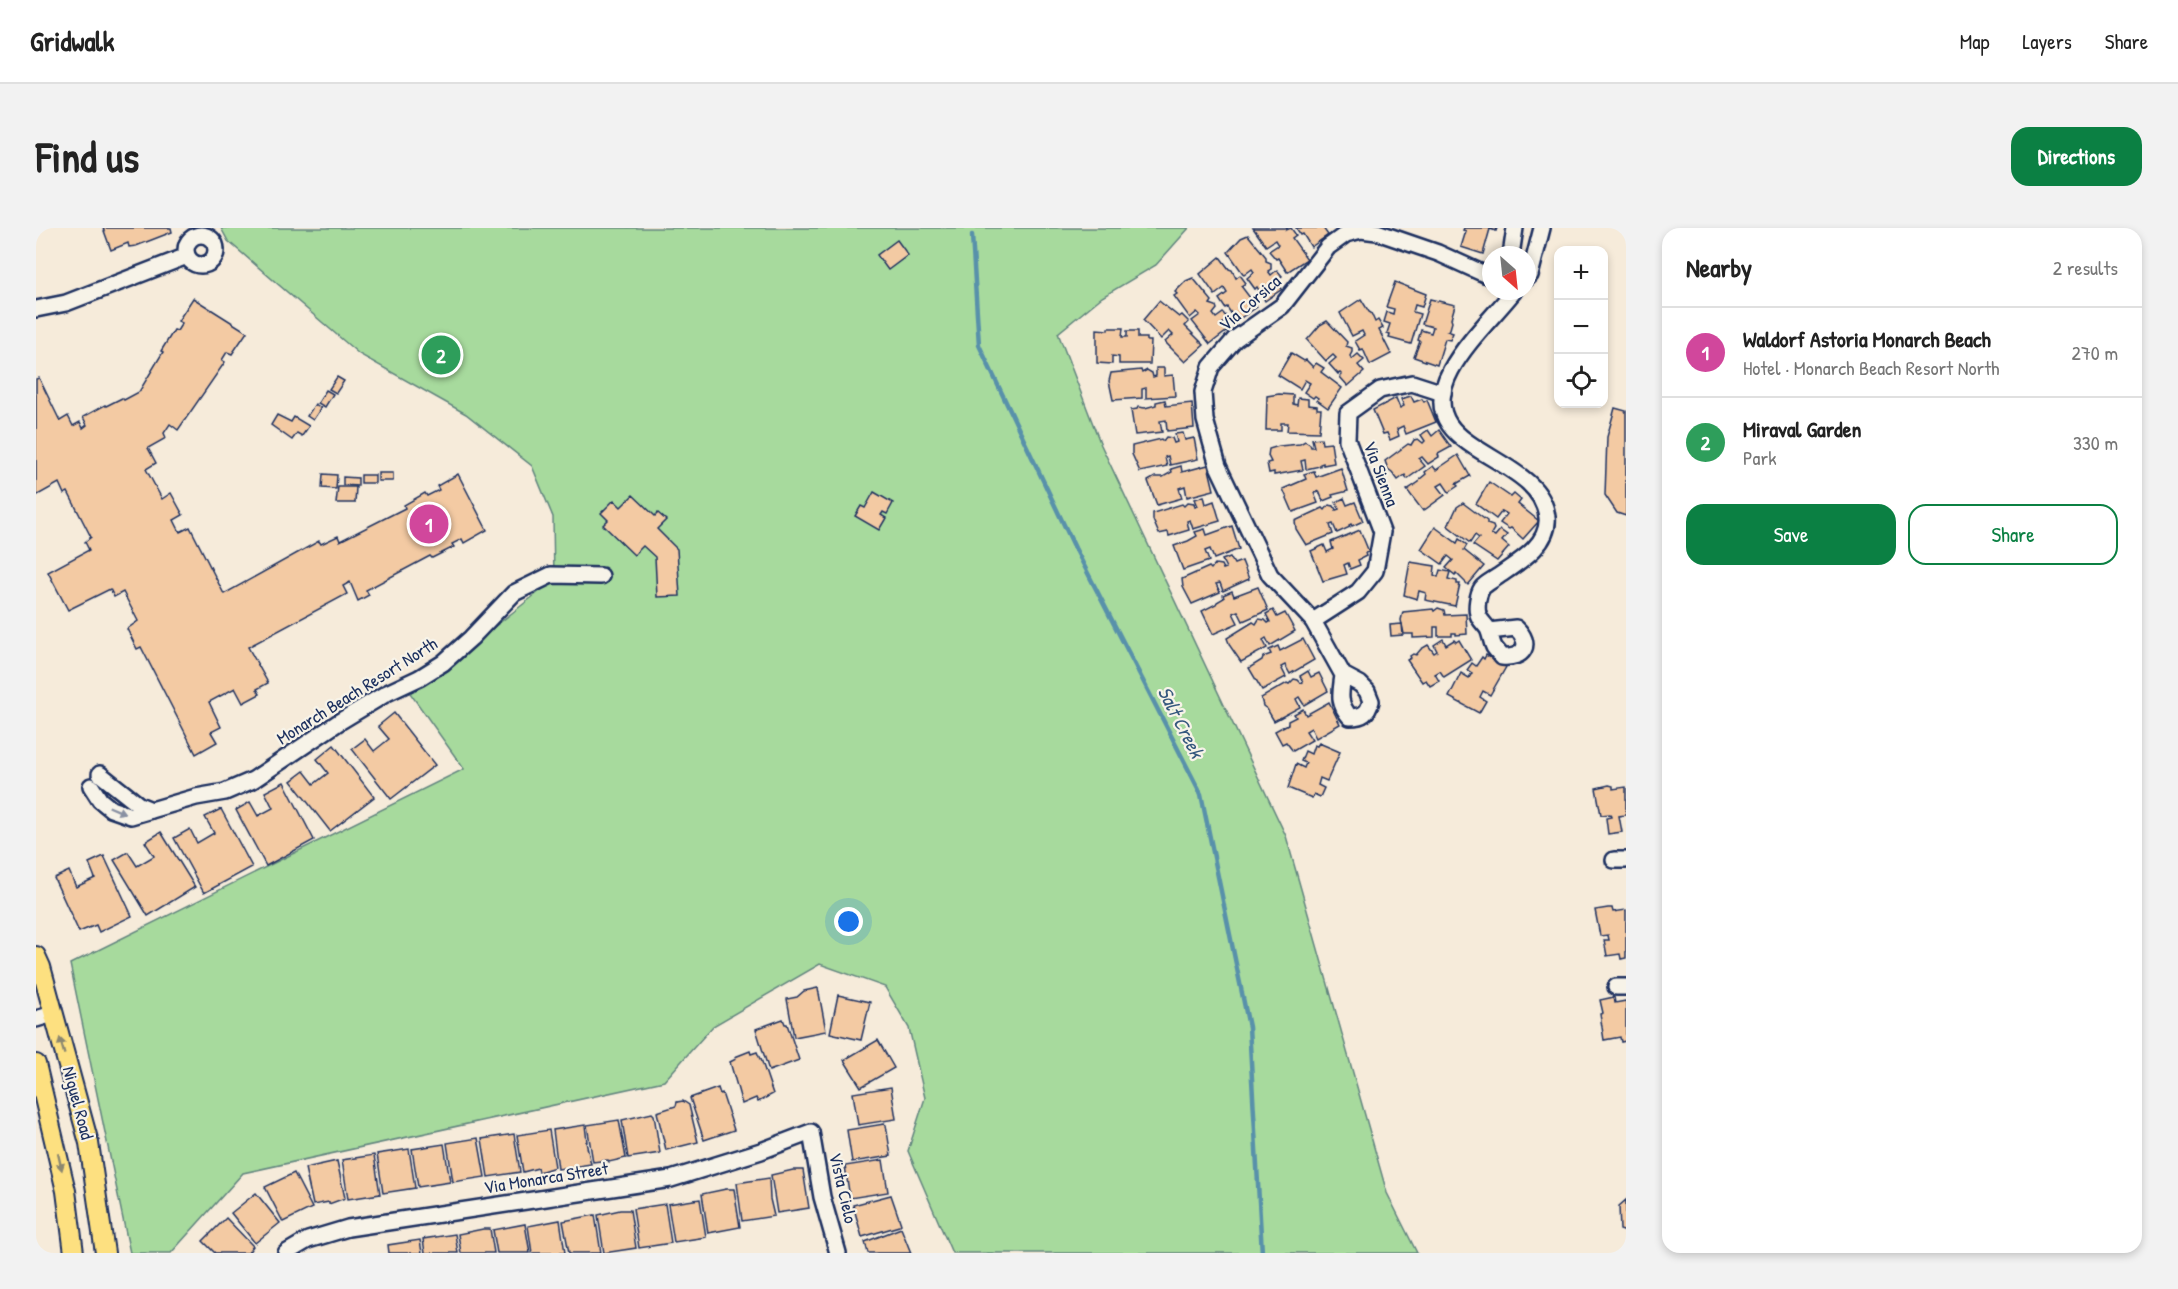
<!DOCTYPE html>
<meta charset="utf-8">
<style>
body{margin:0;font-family:"Patrick Hand",sans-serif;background:#f2f2f2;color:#222}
.controls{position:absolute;right:18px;top:18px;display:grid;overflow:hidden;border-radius:12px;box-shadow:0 3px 9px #0003}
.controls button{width:54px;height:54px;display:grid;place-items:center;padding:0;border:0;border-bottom:2px solid #e0e0e0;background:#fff;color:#222;font:30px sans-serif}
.compass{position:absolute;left:1446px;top:18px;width:54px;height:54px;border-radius:50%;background:#fff;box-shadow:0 3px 9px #0003;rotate:153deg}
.you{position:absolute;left:813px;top:694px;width:21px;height:21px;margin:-15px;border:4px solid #fff;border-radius:50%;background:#1a73e8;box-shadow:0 0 0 9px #1a73e833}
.badge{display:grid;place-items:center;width:39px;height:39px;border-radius:50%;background:#0b8043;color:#fff;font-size:20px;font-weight:700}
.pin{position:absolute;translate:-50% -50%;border:3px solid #fff;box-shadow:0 2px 6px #0006}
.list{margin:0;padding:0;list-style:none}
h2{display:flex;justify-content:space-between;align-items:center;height:78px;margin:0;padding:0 24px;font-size:26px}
h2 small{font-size:20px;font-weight:400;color:#767676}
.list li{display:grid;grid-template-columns:39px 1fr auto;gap:18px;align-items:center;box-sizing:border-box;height:90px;padding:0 24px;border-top:2px solid #e0e0e0}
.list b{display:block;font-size:22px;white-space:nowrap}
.list p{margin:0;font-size:20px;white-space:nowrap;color:#767676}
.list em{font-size:20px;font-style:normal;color:#767676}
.actions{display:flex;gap:12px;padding:18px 24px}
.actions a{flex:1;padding:14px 0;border:2px solid #0b8043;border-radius:18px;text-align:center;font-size:21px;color:#0b8043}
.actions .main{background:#0b8043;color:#fff}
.icon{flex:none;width:33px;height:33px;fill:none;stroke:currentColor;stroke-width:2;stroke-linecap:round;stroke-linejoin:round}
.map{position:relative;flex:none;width:1590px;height:1025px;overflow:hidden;border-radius:18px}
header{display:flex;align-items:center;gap:36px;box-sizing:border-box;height:84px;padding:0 30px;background:#fff;border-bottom:2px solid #e0e0e0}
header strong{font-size:28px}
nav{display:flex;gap:33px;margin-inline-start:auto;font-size:21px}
.intro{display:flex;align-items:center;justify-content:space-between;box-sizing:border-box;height:144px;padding:0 36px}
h1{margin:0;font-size:42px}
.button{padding:15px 27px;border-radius:18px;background:#0b8043;color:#fff;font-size:21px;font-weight:700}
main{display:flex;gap:36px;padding:0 36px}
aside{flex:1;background:#fff;border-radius:18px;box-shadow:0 3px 9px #0003}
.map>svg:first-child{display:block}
.green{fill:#a7da9d;stroke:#61847e;stroke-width:1.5}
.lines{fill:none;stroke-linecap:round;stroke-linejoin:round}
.stream{stroke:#5991aa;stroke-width:4.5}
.building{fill:#f3caa3;stroke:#1b2f5e;stroke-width:1.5}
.minor-casing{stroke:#1b2f5e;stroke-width:20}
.major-casing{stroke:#1b2f5e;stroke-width:22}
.minor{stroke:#f7f3e8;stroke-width:15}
.major{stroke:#fde080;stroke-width:18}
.oneway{fill:#8991a3}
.oneway2{fill:#8c886f}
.labels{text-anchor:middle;stroke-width:4.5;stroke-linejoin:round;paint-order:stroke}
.street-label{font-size:18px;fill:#1b2f5e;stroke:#f7f3e8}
.water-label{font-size:20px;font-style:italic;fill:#35587e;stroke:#f7f3e8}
</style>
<header>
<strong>Gridwalk</strong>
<nav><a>Map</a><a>Layers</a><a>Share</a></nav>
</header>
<div class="intro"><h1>Find us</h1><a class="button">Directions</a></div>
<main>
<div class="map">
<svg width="1590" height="1025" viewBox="0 0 1590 1025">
<rect width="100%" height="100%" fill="#f6ebda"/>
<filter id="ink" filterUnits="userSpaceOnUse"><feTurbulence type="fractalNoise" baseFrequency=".0167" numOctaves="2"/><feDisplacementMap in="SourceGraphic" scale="12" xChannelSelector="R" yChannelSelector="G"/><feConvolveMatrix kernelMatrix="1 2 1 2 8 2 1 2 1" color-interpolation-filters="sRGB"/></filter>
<g filter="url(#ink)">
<polygon class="green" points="185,0 1153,0 1120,37 1066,69 1022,105 1065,217 1250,608 1351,965 1381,1025 916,1025 872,923 889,870 873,800 849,759 784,736 677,798 628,853 207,945 135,1025 94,1025 34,736 428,541 374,465 518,352 517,289 496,238 430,186 323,126 192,13"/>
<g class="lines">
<polyline class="stream" points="936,7 943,117 1039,320 1165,566 1213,799 1226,1025"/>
</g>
<g class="building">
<polygon points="67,0 135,0 136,4 100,18 93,19 92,15 75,22"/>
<polygon points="1217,0 1251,0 1250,2 1255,0 1260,7 1256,10 1271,31 1251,44 1242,30 1240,31 1233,23 1242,17 1239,12 1230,18"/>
<polygon points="1260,0 1287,0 1292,7 1275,19 1267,6 1265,7"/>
<polygon points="1428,0 1461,0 1460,3 1454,1 1447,26 1425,19 1430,3 1427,2"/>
<polygon points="1212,7 1230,29 1230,33 1235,35 1235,41 1232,43 1235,47 1241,42 1246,48 1240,53 1246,61 1229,73 1221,59 1219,61 1211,50 1218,44 1216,41 1208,47 1192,24 1205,10"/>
<polygon points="861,12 872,27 852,42 841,27"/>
<polygon points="1184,29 1193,41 1196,42 1200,50 1204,47 1210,55 1205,58 1221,79 1200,93 1191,79 1189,80 1183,71 1191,65 1188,60 1179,67 1164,46"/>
<polygon points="1157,50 1176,73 1174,76 1180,78 1181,81 1177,86 1180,90 1187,85 1192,91 1186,96 1191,103 1174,116 1156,93 1164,87 1161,84 1154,90 1138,68 1141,66 1139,64 1150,53"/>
<polygon points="1359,54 1390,66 1386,79 1379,77 1377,84 1384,86 1375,116 1353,110 1354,106 1351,105 1354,96 1348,94 1351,84 1357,86 1358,81 1350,79"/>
<polygon points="157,70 211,104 196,126 191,124 186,132 189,134 142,202 134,196 128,205 130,210 112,220 120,235 110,241 126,271 135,265 147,287 138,292 144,304 154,299 188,366 283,313 285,316 302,308 304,313 369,280 368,277 389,265 391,268 403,262 401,258 422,246 451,302 428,315 426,311 416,316 418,319 396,330 394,328 330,362 333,367 322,373 314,354 307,358 311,366 212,419 232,455 221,461 224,466 207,475 199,460 173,474 185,499 175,504 181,514 160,526 105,419 101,421 91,401 102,393 87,364 78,369 74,361 32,382 12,344 53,322 49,314 55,309 32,264 28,266 23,255 0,268 0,151 3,150 24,193 32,188 37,198 44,194 47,200 51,197 47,189 69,177 70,178 86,170 88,172 103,164 127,124 125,123 138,102 141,103 146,95 142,93"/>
<polygon points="1325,71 1333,84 1335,85 1339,94 1342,92 1347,100 1343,102 1355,126 1334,137 1327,121 1324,122 1319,113 1328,107 1326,103 1316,108 1304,85"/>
<polygon points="1394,71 1419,77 1415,91 1416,94 1414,101 1411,103 1417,105 1414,112 1409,111 1401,137 1378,129 1384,113 1382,112 1385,102 1395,105 1397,99 1386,96"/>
<polygon points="1123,73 1143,89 1146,87 1153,94 1149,98 1168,117 1149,134 1129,114 1137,107 1133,103 1125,111 1107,92"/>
<polygon points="1291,93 1311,114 1310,118 1316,120 1316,124 1314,128 1316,131 1322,126 1328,132 1322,137 1328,144 1312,158 1304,149 1306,147 1304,145 1302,146 1293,136 1300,130 1297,127 1290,133 1271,112 1284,97"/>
<polygon points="1072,100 1087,100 1086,109 1091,109 1091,103 1102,103 1102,110 1111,110 1111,113 1115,113 1114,136 1083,136 1083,129 1076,128 1076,136 1061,135 1061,101 1072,102"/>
<polygon points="1255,125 1268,133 1270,132 1277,139 1280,135 1288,140 1285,144 1306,160 1292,180 1281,172 1282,170 1279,168 1277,170 1268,164 1274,155 1269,152 1264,161 1242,147"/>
<polygon points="1120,140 1128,140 1128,148 1137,147 1139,168 1110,170 1110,160 1106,161 1106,170 1077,172 1073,153 1075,145 1105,142 1106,145 1111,142 1116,145 1117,149 1120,148"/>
<polygon points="301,149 308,153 300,165 293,161"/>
<polygon points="290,162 297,166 289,179 282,175"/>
<polygon points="1243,166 1257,167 1257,176 1261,177 1262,170 1272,171 1272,177 1281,178 1281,181 1285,181 1283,204 1251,203 1252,195 1245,195 1245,202 1230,202 1231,168"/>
<polygon points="1375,168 1378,174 1386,171 1388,174 1391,172 1400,194 1370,206 1367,198 1361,201 1363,208 1354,212 1351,205 1347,206 1337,182 1360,170 1364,180 1368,178 1365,171"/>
<polygon points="1129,172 1130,178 1156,175 1158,200 1131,203 1130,192 1124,193 1126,204 1099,207 1095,182 1101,181 1102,179 1109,180 1120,177 1120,174"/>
<polygon points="279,176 285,180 277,192 271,188"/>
<polygon points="1579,180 1590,183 1590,288 1581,285 1569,267 1571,209"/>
<polygon points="241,187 255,194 258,189 273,198 266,208 261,205 256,212 235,197"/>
<polygon points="1392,202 1396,208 1403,202 1415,219 1402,226 1403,229 1392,236 1386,229 1383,231 1389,238 1371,251 1369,247 1362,252 1356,244 1352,241 1349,233 1372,216 1375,217 1378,212 1382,211 1387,215 1389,213 1385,207"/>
<polygon points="1147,205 1149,212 1158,210 1162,231 1134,237 1132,228 1129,229 1131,238 1104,244 1096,226 1096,218 1125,211 1127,213 1130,209 1136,210 1138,215 1141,214 1139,206"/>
<polygon points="1285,210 1286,216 1295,215 1298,235 1287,237 1287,235 1284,236 1284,238 1270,241 1269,232 1265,233 1267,242 1238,247 1238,244 1233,245 1231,235 1235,234 1232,228 1233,221 1243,218 1264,216 1269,213 1274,216 1275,219 1278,219 1276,211"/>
<polygon points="1422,227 1434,248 1420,256 1422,258 1413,264 1407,255 1402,258 1409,267 1387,283 1371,262 1383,254 1384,251 1390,246 1389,244 1397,238 1400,242"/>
<polygon points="1172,237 1178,262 1151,269 1149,258 1143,260 1146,270 1121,277 1112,253 1119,249 1127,249 1136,244 1135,241 1145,238 1146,244"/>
<polygon points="1305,240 1312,263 1296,267 1297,269 1287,273 1283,263 1278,265 1282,275 1257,284 1247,261 1270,251 1268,246 1278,243 1280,249"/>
<rect x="342" y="245" width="15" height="8"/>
<polygon points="287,246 301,247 300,261 286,260"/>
<rect x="325" y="247" width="14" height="8"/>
<polygon points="307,249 322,250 322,258 307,257"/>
<polygon points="1453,254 1475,269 1478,266 1485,272 1482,276 1503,293 1487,311 1475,300 1473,301 1464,295 1471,286 1466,283 1460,291 1440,276"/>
<polygon points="302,259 320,259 319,275 300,275"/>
<polygon points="838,264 857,275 851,286 847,284 845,287 850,290 843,302 819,288 825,278 829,280"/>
<polygon points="597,267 619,288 622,285 630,292 621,301 641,321 644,368 621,369 619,329 607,318 598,327 567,297 572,292 565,285 578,272 585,279"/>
<polygon points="1168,268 1170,276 1178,273 1184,293 1157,301 1154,292 1151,293 1153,302 1133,308 1132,304 1123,306 1117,292 1117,285 1146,276 1148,278 1152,274 1158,275 1159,279 1162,278 1159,271"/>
<polygon points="1308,270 1311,277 1319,274 1327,293 1316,298 1315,296 1313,297 1314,299 1301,305 1297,296 1294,297 1297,306 1270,317 1260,301 1259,293 1287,280 1289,282 1293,277 1298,278 1300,282 1303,281 1300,274"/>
<polygon points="1427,275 1451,293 1451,296 1457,298 1458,301 1455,306 1459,308 1464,302 1471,307 1466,313 1473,319 1461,333 1437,317 1443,310 1439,307 1434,315 1412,298 1421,279"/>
<polygon points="1196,298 1203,321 1178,331 1174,321 1169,323 1173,333 1147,342 1138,318 1152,313 1161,308 1159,304 1169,301 1171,307"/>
<polygon points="1399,299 1421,315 1423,311 1431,317 1428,322 1448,338 1432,357 1420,345 1419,347 1410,340 1417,332 1412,328 1406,336 1385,321"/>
<polygon points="1324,302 1333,324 1329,325 1330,328 1322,332 1324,337 1314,341 1312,335 1308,337 1311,346 1287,353 1275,323 1288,317 1291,324 1297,321 1295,314"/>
<polygon points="1194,329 1198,336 1206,333 1213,351 1187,363 1184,355 1180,356 1184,364 1156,376 1147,359 1146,351 1173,339 1175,341 1179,336 1185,337 1187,341 1190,340 1186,332"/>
<polygon points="1374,334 1399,338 1398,347 1402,349 1404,342 1414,344 1412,351 1421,353 1421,356 1424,356 1419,378 1389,372 1390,365 1383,363 1381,371 1368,367"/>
<polygon points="1222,359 1232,382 1207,393 1202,383 1197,385 1202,395 1177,406 1166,383 1180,376 1181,374 1188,370 1187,367 1196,363 1198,368"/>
<polygon points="1402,380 1408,382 1409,387 1430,386 1431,406 1420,407 1420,405 1416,405 1416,408 1402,408 1402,399 1398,399 1398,409 1377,410 1377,406 1368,406 1365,392 1367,384 1397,381 1398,383"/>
<polygon points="1237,382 1241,389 1249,385 1259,403 1234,418 1230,410 1227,412 1231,420 1205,434 1194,418 1191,410 1217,394 1220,396 1223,391 1229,392 1232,395 1234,394 1230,386"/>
<polygon points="1366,396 1367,407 1355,408 1354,397"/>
<polygon points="1267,411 1278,432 1254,446 1249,437 1245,439 1250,449 1226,462 1213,440 1226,432 1227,429 1235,426 1233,422 1242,418 1244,423"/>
<polygon points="1407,411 1410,417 1418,412 1420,414 1423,412 1435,432 1408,449 1404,443 1399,446 1403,453 1394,458 1390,452 1386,454 1371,432 1375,430 1374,428 1377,426 1380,427 1385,421 1392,417 1398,425 1401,423 1398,417"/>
<polygon points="1450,427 1470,439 1454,467 1447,463 1444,469 1450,473 1443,485 1413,469 1425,445 1433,450 1436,445 1431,442 1436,435 1440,438 1446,429 1448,431"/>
<polygon points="1272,443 1275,449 1283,445 1292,463 1268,477 1263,469 1260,471 1264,479 1238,493 1231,481 1227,478 1225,470 1251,455 1253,456 1258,451 1262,452 1265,455 1267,454 1264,448"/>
<polygon points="1293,474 1304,496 1280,510 1275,500 1270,503 1276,512 1257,523 1250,514 1246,516 1239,503 1252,496 1252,493 1260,489 1258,486 1267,481 1270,487"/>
<polygon points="358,485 399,537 355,571 316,521 329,511 338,523 353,511 342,498"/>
<polygon points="1283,515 1304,524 1291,553 1284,550 1282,557 1288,560 1284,569 1278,566 1276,570 1252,560 1260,536 1268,540 1270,535 1265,533 1269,523 1275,526 1278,517 1281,518"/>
<polygon points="298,517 338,569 294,603 255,553 268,543 278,556 292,545 281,531"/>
<polygon points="248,554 278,612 230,638 200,582 214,574 222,588 237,580 229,564"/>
<polygon points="1573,557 1577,558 1577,561 1590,559 1590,587 1583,588 1586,604 1572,606 1570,590 1575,589 1574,586 1565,587 1560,560"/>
<polygon points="185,581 216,639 168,665 138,610 154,601 161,615 178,605 169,589"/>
<polygon points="125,604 159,659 112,688 78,632 92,624 101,638 118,628 109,614"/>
<polygon points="68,628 96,688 63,704 60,697 43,704 18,650 33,643 40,659 59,650 53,635"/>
<polygon points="1572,680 1576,680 1577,684 1590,682 1590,730 1585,731 1584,726 1571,728 1568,712 1573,712 1572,707 1564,708 1559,682"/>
<polygon points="782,760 790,803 758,809 751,771 761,769 768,763"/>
<polygon points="802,767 834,774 825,812 794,805"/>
<polygon points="1578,769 1579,775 1590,773 1590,813 1585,814 1584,809 1568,812 1564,786 1567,785 1564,772"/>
<polygon points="747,791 749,796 751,796 763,832 733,843 720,801"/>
<polygon points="842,812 858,840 825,859 808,832"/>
<polygon points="714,823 715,826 721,824 724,831 725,831 737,866 722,874 720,870 706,876 694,834 700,831 699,829"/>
<polygon points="855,859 860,891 822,897 817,865"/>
<polygon points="682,860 684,866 686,865 698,902 668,912 654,870"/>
<polygon points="647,873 653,877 662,914 630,922 621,884 640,878 641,874"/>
<polygon points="616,885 618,887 624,925 592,930 586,892"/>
<polygon points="583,892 590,930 573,934 572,932 557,934 551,897"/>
<polygon points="848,896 850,897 855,928 816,934 811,902"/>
<polygon points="549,897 551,914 550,914 555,936 522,941 517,902"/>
<polygon points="513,902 519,939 503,944 502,940 487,944 481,907"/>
<polygon points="478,906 484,944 452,949 446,911"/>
<polygon points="442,910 449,949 417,954 411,915"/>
<polygon points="408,916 414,954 382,959 376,921"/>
<polygon points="373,921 379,960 347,965 341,926"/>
<polygon points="338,927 344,966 312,971 306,932"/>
<polygon points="847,932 852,964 814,970 809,938"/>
<polygon points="301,933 309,970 293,976 293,974 277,977 269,940"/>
<polygon points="757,942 767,942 773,980 741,985 735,947"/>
<polygon points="258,945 276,980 247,994 229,959"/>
<polygon points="733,950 734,971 738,988 706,993 701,955"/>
<polygon points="690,961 698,961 704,999 672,1005 666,966"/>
<polygon points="220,965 244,995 219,1015 195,985"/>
<polygon points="855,967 865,996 863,998 826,1009 817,977"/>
<polygon points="664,971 670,1009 638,1014 632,976"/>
<polygon points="1590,972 1590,1004 1584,1002 1583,978"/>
<polygon points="629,976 635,1015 603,1020 597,981"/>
<polygon points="584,982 594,982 600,1020 568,1025 562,987"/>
<polygon points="559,987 565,1025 533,1025 527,993"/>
<polygon points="190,990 217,1018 212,1025 179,1025 167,1013"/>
<polygon points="524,992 529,1025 496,1025 492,998"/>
<polygon points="489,996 494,1025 461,1025 457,1002"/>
<polygon points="865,1000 875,1025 832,1025 829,1014"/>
<polygon points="447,1001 454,1001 458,1025 425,1025 422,1006"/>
<polygon points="419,1006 422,1025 389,1025 387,1011"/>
<polygon points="384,1012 386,1025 353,1025 352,1017"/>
</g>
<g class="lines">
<g class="minor-casing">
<g id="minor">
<circle cx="165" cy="22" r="15"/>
<polyline points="1475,27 1479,0"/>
<polyline points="1491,50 1494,47 1506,0"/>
<polyline points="0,81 30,75 151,28"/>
<polyline points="1277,393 1322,364 1339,343 1346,304 1311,212 1312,185 1344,162 1376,155 1407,165"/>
<path d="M1453,403l27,-3c17,16 8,31 -14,29 -2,-3 -6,-7 -8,-10 -3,-6 -3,-12 -6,-18 -3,-5 -9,-9 -10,-15 -2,-7 0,-20 4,-26 3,-4 11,-8 15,-11 20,-14 53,-32 50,-60 -7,-66 -141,-63 -96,-147 16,-29 42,-53 63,-79"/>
<path d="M1307,447c-2,18 -6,27 7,42 13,0 18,-4 21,-16l-4,-10 -7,-7 -17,-9 -30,-54 -43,-46 -52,-109 -13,-46 -2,-28 8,-25 24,-28 47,-33 46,-59 18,-13 15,-4 16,2 61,21 53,24"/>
<polyline points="64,546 103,577 115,582"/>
<polyline points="55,558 64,572 75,581 95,588 160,569 189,564 217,552 303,494 351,465 383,450 407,435 435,410 478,365 515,347 565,348"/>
<polyline points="1578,632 1590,632"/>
<polyline points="1580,759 1590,759"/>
<polyline points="0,791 17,786"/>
<polyline points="250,1025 272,1012 312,1000 635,951 725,923 775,904 786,969 802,1025"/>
</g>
</g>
<g class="major-casing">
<g id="major">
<polyline points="0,728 5,739 53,915 69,1025"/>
<polyline points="0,836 30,963 38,1025"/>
</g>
</g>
<use href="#minor" class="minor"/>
<use href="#major" class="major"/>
</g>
<defs><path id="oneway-solid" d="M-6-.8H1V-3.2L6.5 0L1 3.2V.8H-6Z" transform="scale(1.5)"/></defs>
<use class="oneway" href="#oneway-solid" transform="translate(81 582) rotate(23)"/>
<g class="oneway2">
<use href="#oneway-solid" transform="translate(26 818) rotate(-106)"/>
<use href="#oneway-solid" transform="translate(24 934) rotate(77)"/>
</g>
</g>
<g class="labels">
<g class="street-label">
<text transform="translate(1214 75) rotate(-41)" y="6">Via Corsica</text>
<text transform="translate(1345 246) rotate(69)" y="6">Via Sienna</text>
<text transform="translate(321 463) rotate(-32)" y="6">Monarch Beach Resort North</text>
<text transform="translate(42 875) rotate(75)" y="6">Niguel Road</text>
<text transform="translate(510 950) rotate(-9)" y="6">Via Monarca Street</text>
<text transform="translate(807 960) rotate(77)" y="6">Vista Cielo</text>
</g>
<g class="water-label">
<text transform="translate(1145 494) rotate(63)" y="7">Salt Creek</text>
</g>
</g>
</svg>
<div class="controls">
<button>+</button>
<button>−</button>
<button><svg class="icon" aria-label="locate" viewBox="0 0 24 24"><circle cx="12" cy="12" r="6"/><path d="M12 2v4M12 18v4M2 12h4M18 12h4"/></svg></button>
</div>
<svg class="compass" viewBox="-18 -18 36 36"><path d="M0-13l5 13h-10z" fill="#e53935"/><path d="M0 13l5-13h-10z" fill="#767676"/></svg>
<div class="you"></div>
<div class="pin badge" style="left:393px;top:296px;background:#d1479c">1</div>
<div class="pin badge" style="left:405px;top:127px;background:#2e9e5b">2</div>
</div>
<aside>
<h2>Nearby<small>2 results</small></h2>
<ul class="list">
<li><span class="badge" style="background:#d1479c">1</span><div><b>Waldorf Astoria Monarch Beach</b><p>Hotel · Monarch Beach Resort North</p></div><em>270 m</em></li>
<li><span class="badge" style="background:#2e9e5b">2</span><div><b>Miraval Garden</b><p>Park</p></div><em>330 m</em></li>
</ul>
<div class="actions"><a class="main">Save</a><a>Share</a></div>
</aside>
</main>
